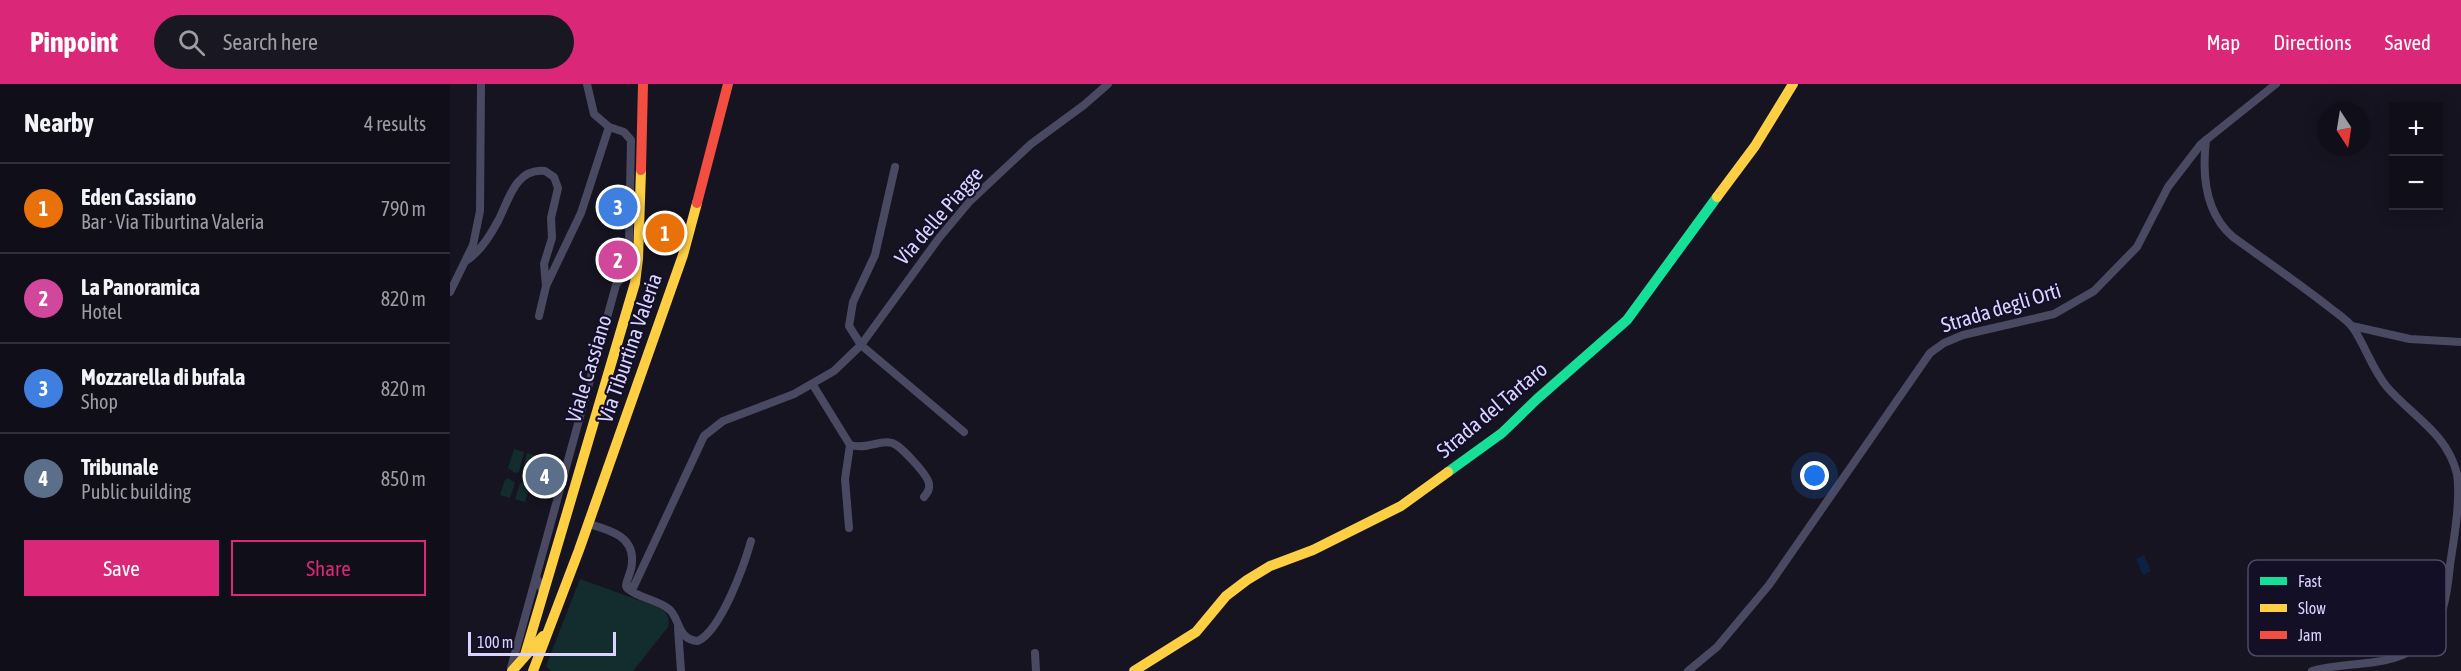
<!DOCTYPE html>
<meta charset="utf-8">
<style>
body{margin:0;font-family:"Asap Condensed",sans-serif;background:#191822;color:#f1f3f6}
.controls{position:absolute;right:18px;top:18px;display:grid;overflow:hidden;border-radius:0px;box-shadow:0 3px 15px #0003}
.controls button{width:54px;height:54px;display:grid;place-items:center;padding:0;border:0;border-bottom:2px solid #302f38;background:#100f19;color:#f1f3f6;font:30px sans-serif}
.compass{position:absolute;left:1867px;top:18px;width:54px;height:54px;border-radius:50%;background:#100f19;box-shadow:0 3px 15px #0003;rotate:168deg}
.scale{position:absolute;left:18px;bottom:15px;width:148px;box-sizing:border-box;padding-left:6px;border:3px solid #d9d4ff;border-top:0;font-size:16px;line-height:21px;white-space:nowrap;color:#d9d4ff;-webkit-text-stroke:4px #130f26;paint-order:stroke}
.you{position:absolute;left:1365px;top:392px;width:21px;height:21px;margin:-15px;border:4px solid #fff;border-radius:50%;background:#1a73e8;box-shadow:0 0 0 9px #1a73e833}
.badge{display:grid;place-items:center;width:39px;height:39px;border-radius:50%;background:#db2777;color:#fff;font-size:20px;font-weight:700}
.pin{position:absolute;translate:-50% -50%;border:3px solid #fff;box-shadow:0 2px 6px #0006}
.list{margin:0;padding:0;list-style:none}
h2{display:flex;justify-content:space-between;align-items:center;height:78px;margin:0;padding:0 24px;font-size:26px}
h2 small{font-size:20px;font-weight:400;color:#9c9ca2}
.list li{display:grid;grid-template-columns:39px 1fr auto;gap:18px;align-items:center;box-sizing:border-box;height:90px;padding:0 24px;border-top:2px solid #302f38}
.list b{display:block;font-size:22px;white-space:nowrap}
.list p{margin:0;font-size:20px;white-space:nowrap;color:#9c9ca2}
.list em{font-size:20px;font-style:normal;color:#9c9ca2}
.actions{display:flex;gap:12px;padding:18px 24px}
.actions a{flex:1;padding:14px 0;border:2px solid #db2777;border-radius:0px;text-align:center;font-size:21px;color:#db2777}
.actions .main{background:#db2777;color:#fff}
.icon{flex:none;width:33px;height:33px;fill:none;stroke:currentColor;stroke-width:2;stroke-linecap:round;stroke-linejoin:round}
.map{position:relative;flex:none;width:2011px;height:587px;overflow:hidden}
header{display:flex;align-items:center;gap:36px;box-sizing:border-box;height:84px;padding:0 30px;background:#db2777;color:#fff}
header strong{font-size:28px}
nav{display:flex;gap:33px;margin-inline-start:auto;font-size:21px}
.search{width:420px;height:54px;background:#191822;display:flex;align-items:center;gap:15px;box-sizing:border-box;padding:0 21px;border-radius:33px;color:#9c9ca2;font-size:22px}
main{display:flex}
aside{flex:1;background:#100f19}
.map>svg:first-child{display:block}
.green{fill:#132c2d}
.water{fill:#0d2144}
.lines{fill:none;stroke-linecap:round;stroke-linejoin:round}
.street{stroke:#4a4962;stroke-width:8}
.fast{stroke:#16e098;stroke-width:10}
.slow{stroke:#ffcf43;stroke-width:10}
.jam{stroke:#f24e42;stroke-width:10}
.labels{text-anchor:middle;stroke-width:4.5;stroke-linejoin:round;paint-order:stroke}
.street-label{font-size:21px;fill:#d9d4ff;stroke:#130f26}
.key{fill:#130f26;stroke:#4e4a67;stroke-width:1.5}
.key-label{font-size:16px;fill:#d9d4ff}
</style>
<header>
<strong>Pinpoint</strong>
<div class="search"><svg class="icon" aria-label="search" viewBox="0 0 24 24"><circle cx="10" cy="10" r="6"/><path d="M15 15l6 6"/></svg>Search here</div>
<nav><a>Map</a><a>Directions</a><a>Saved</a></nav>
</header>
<main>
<aside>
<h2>Nearby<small>4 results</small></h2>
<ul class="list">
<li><span class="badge" style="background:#e8710a">1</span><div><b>Eden Cassiano</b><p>Bar · Via Tiburtina Valeria</p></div><em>790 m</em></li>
<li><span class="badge" style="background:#d1479c">2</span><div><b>La Panoramica</b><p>Hotel</p></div><em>820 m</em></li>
<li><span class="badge" style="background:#3f7fe0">3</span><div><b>Mozzarella di bufala</b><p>Shop</p></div><em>820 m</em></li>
<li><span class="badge" style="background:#5c6f8a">4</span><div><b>Tribunale</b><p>Public building</p></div><em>850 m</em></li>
</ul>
<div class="actions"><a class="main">Save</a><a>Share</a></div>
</aside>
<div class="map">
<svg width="2011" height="587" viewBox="0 0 2011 587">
<rect width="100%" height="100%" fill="#161421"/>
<g class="green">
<polygon points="64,365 74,368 69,388 65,389 58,384"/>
<polygon points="77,369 88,372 82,392 79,393 72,388"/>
<polygon points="58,394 65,399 60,414 50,411 55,396"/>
<polygon points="73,398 80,402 75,418 65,415 70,399"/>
<path d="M130,495l75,27c10,4 16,10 13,21l-35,44h-82l-5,-5z"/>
</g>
<polygon class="water" points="1694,471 1701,487 1693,491 1686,475"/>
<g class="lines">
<g class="street">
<polyline points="137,0 144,30 159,43"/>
<path d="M1756,56c-4,34 -1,73 27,97 32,23 65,46 96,70 7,6 19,13 24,21 13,19 19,41 34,59 26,30 60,46 70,87 4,26 -3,64 -7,91 -3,31 -7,66 -36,84 -30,19 -69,12 -102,22"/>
<polyline points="445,83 425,171 403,218 399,242 411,261 514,348"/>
<path d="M16,177c14,-9 24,-25 32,-40 11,-21 17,-53 47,-50l9,6 4,11 -7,30 1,20 -8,26 2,22 35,-73 28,-86 15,5 7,8 -2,105 3,9 6,5"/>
<polyline points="0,208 23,161 30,127 31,0"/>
<polyline points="89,232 96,202"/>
<polyline points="1902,242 1960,255 2011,258"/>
<polyline points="363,301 400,361"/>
<path d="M400,361c17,5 30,-6 42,-2 8,2 36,32 37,41 1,6 -2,9 -5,13"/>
<path d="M139,440c20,6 45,12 43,38 0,9 -5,16 -6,24l3,2 5,-2 70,-150 19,-15 71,-27 40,-23 27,-26 78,-107 31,-37 61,-57 53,-39 24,-21"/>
<polyline points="399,444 395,395 400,361"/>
<path d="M177,504c12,11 31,11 43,22 10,10 8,30 28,31 23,-11 46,-75 53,-100"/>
<polyline points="93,507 86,493 166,201 173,191 187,186"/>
<polyline points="228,544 231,587"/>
<polyline points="585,569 586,587"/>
<polyline points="61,584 86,493"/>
<polyline points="1238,587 1267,563 1319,501 1480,269 1494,259 1513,251 1604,230 1644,207 1687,163 1718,103 1751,60 1826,0"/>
</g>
<polyline class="fast" points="998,388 1052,349 1087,315 1177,236 1267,113"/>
<g class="slow">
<polyline points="1267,113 1305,62 1343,0"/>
<polyline points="75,571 185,199 188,175 191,86"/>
<polyline points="62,587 93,552"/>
<polyline points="83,587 129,466 233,171 247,119"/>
<polyline points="684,587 746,548 776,512 797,496 820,482 863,466 951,422 998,388"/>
</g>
<g class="jam">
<polyline points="191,86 193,0"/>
<polyline points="247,119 278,0"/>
</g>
</g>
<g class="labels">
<g class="street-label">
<text transform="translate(489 132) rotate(-49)" y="7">Via delle Piagge</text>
<text transform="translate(1551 224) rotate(-17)" y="7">Strada degli Orti</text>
<text transform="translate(180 264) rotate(-71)" y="7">Via Tiburtina Valeria</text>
<text transform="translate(139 285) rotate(-73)" y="7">Viale Cassiano</text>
<text transform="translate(1042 326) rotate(-40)" y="7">Strada del Tartaro</text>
</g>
</g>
<rect x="1798" y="476" width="198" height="96" rx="9" class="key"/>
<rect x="1810" y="493" width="27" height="8" fill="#16e098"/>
<rect x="1810" y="520" width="27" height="8" fill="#ffcf43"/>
<rect x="1810" y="547" width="27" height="8" fill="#f24e42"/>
<g class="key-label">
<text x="1848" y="503">Fast</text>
<text x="1848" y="530">Slow</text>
<text x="1848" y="557">Jam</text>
</g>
</svg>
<div class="controls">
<button>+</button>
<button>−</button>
</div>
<svg class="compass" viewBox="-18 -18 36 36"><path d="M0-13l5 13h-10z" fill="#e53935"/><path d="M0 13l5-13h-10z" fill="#9c9ca2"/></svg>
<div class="scale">100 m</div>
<div class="you"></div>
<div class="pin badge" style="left:215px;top:149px;background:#e8710a">1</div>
<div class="pin badge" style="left:168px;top:176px;background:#d1479c">2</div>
<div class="pin badge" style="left:168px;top:123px;background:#3f7fe0">3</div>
<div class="pin badge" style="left:95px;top:392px;background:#5c6f8a">4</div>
</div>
</main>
